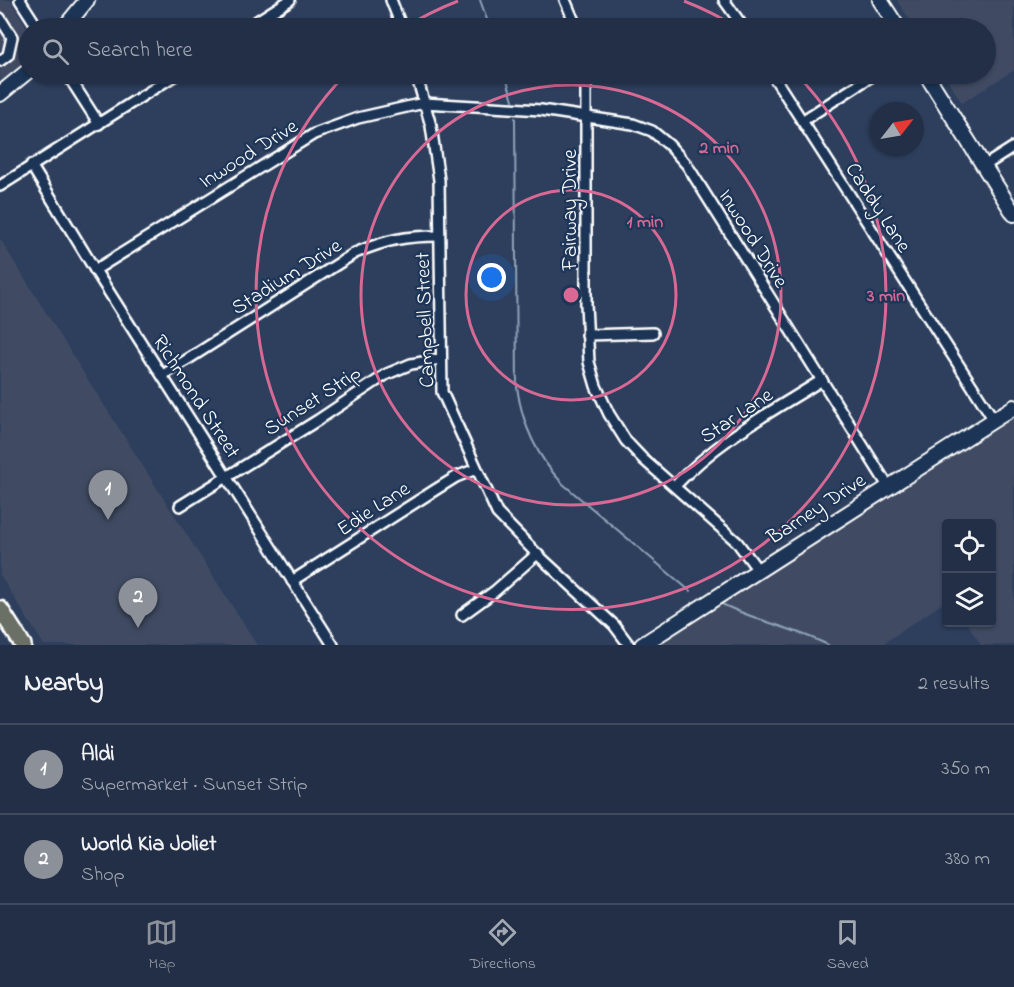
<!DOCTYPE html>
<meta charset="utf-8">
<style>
body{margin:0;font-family:"Indie Flower",sans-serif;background:#2a374d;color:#f1f3f6}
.controls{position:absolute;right:18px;bottom:18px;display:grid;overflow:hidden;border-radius:6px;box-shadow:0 2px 4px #0004}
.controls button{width:54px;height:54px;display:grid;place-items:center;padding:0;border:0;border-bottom:2px solid #3f4a5f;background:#222f46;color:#f1f3f6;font:30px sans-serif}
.compass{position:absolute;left:870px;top:102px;width:54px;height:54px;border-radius:50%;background:#222f46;box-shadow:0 2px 4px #0004;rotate:59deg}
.you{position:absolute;left:492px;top:278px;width:21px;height:21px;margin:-15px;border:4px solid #fff;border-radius:50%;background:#1a73e8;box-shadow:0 0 0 9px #1a73e833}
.badge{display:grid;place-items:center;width:39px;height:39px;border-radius:50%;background:#8c9099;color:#fff;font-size:20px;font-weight:700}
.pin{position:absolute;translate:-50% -50px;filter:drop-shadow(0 2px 3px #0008)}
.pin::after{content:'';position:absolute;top:32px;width:21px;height:18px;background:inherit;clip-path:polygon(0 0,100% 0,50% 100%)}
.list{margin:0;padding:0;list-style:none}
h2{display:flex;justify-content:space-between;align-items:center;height:78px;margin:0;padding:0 24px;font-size:26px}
h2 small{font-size:20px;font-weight:400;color:#a2a9b3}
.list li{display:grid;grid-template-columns:39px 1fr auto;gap:18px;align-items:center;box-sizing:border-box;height:90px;padding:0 24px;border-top:2px solid #3f4a5f}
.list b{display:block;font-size:22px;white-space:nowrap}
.list p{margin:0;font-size:20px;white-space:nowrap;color:#a2a9b3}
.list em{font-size:20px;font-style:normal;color:#a2a9b3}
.icon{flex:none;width:33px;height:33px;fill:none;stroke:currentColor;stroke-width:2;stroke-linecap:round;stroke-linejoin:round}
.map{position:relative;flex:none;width:1014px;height:645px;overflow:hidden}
.search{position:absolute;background:#222f46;box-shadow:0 2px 4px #0004;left:18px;right:18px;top:18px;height:66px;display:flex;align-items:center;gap:15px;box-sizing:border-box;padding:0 21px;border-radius:33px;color:#a2a9b3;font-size:22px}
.sheet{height:258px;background:#222f46}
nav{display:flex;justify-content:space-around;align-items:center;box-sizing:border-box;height:84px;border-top:2px solid #3f4a5f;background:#222f46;font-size:16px;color:#a2a9b3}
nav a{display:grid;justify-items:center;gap:3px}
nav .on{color:#8c9099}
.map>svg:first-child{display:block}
.built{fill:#404b64}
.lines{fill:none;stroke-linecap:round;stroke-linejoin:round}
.stream{stroke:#8fa3b9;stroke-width:2}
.street-casing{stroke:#fff;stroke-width:14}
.secondary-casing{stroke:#fff;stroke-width:18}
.primary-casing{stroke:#fff;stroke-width:20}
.street{stroke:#1d3557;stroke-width:9}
.secondary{stroke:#1d3557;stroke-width:14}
.primary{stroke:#6b7065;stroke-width:15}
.ring{fill:none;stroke:#d76994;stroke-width:3}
.labels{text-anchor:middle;stroke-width:4.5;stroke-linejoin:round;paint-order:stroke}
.street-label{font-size:21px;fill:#fff;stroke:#1d3557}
.centre{fill:#d76994;stroke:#1d3557;stroke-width:3}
.ring-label{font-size:18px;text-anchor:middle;font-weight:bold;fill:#d76994;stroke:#1d3557;stroke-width:4.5;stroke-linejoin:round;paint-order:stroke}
</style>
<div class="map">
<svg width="1014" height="645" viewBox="0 0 1014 645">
<rect width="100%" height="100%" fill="#2d3f5d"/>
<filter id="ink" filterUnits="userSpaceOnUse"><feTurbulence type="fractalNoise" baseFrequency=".0167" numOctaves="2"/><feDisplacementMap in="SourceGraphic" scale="12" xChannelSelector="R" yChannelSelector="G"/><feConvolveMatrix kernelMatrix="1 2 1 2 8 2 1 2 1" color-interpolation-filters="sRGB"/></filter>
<g filter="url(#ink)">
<g class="built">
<polygon points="0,0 10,0 28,29 28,58 0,83"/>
<polygon points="897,0 1014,0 1014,70 962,103 944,74 986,74 986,28 915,28"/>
<polygon points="0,239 83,372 257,645 44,645 0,575"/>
<polygon points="1014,411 1014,645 981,645 967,623 992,622 992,524 946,524 946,601 881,645 651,645"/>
</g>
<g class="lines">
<g class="stream">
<polyline points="480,0 490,28"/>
<polyline points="505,74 513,100"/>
<path d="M515,118l2,269c5,37 20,70 46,97l127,107"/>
<path d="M722,604c34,17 72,24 106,41"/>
</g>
<g class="street-casing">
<g id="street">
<polyline points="20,0 38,28"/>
<polyline points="391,0 402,28"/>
<polyline points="565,0 577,28"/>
<polyline points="724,0 744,28"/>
<polyline points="0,18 12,37 8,55 0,61"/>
<polyline points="246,28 290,0"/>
<polyline points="67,74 99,124"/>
<polyline points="416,74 431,126 439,180 442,392 497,513 537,554 614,625 629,645"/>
<polyline points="586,74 586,304 589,362 596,386 609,414 626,441 643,459 737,542 758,570"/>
<polyline points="772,74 994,420"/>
<polyline points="802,121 875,74"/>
<polyline points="31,165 95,270 333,645"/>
<polyline points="984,166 1014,147"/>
<polyline points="0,186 177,74"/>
<polyline points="95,270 314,134 358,118 424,103 541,110 633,124 652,131 669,145 687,165 888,486"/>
<polyline points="587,335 653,333"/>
<path d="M163,375l192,-122c31,-13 50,-17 84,-17"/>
<path d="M675,486c41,-45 96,-74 147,-106"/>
<polyline points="180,506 318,420 387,374 411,364 440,359"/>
<polyline points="292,581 435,490 456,477 476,469"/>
<polyline points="462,615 495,591 537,554"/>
</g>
</g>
<g class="secondary-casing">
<g id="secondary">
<polyline points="880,0 898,28"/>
<polyline points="64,28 87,0"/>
<polyline points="926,74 1014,214"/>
<polyline points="0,94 28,71"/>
<polyline points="642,645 1014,407"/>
</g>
</g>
<g class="primary-casing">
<polyline id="primary" points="0,609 23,645"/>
</g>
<use href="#street" class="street"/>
<use href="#secondary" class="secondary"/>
<use href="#primary" class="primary"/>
</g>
</g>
<g class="ring">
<circle cx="571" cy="295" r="105"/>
<circle cx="571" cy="295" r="210"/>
<path d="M404 28A315 315 0 0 1 458 1M684 1A315 315 0 0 1 738 28M796 74A315 315 0 1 1 346 74"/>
</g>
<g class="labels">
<g class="street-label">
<text transform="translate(248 153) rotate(-32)" y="7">Inwood Drive</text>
<text transform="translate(879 207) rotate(57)" y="7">Caddy Lane</text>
<text transform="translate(569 210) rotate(-90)" y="7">Fairway Drive</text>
<text transform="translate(754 238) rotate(58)" y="7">Inwood Drive</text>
<text transform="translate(286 276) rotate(-32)" y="7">Stadium Drive</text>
<text transform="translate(424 320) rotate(-92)" y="7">Campbell Street</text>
<text transform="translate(197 396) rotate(57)" y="7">Richmond Street</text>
<text transform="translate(312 400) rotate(-33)" y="7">Sunset Strip</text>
<text transform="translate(736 415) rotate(-34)" y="7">Star Lane</text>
<text transform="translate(373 508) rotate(-33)" y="7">Edie Lane</text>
<text transform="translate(816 508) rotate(-33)" y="7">Barney Drive</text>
</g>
</g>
<circle cx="571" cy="295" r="9" class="centre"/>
<g class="ring-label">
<text x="719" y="153">2 min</text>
<text x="645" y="227">1 min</text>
<text x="886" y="301">3 min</text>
</g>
</svg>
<div class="controls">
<button><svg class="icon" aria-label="locate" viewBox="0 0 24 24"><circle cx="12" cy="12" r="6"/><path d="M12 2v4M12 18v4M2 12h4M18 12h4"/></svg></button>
<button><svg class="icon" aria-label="layers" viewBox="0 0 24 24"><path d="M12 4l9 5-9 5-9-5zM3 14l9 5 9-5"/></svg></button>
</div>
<svg class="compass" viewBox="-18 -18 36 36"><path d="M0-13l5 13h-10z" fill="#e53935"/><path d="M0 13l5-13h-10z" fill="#a2a9b3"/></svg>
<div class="you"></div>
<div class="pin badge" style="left:108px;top:520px">1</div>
<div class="pin badge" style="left:138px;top:628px">2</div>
<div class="search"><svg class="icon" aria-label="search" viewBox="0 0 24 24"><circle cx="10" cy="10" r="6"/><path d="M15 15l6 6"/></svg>Search here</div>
</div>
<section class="sheet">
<h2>Nearby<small>2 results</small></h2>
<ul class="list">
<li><span class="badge">1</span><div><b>Aldi</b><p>Supermarket · Sunset Strip</p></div><em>350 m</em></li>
<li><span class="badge">2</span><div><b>World Kia Joliet</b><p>Shop</p></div><em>380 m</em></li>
</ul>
</section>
<nav>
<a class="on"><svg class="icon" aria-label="map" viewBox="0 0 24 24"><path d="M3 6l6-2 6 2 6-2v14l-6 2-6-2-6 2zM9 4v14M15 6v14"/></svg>Map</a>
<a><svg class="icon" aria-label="directions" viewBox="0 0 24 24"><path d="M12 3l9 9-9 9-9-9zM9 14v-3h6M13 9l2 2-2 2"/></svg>Directions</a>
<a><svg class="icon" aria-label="saved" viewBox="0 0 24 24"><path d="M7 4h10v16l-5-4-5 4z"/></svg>Saved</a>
</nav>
